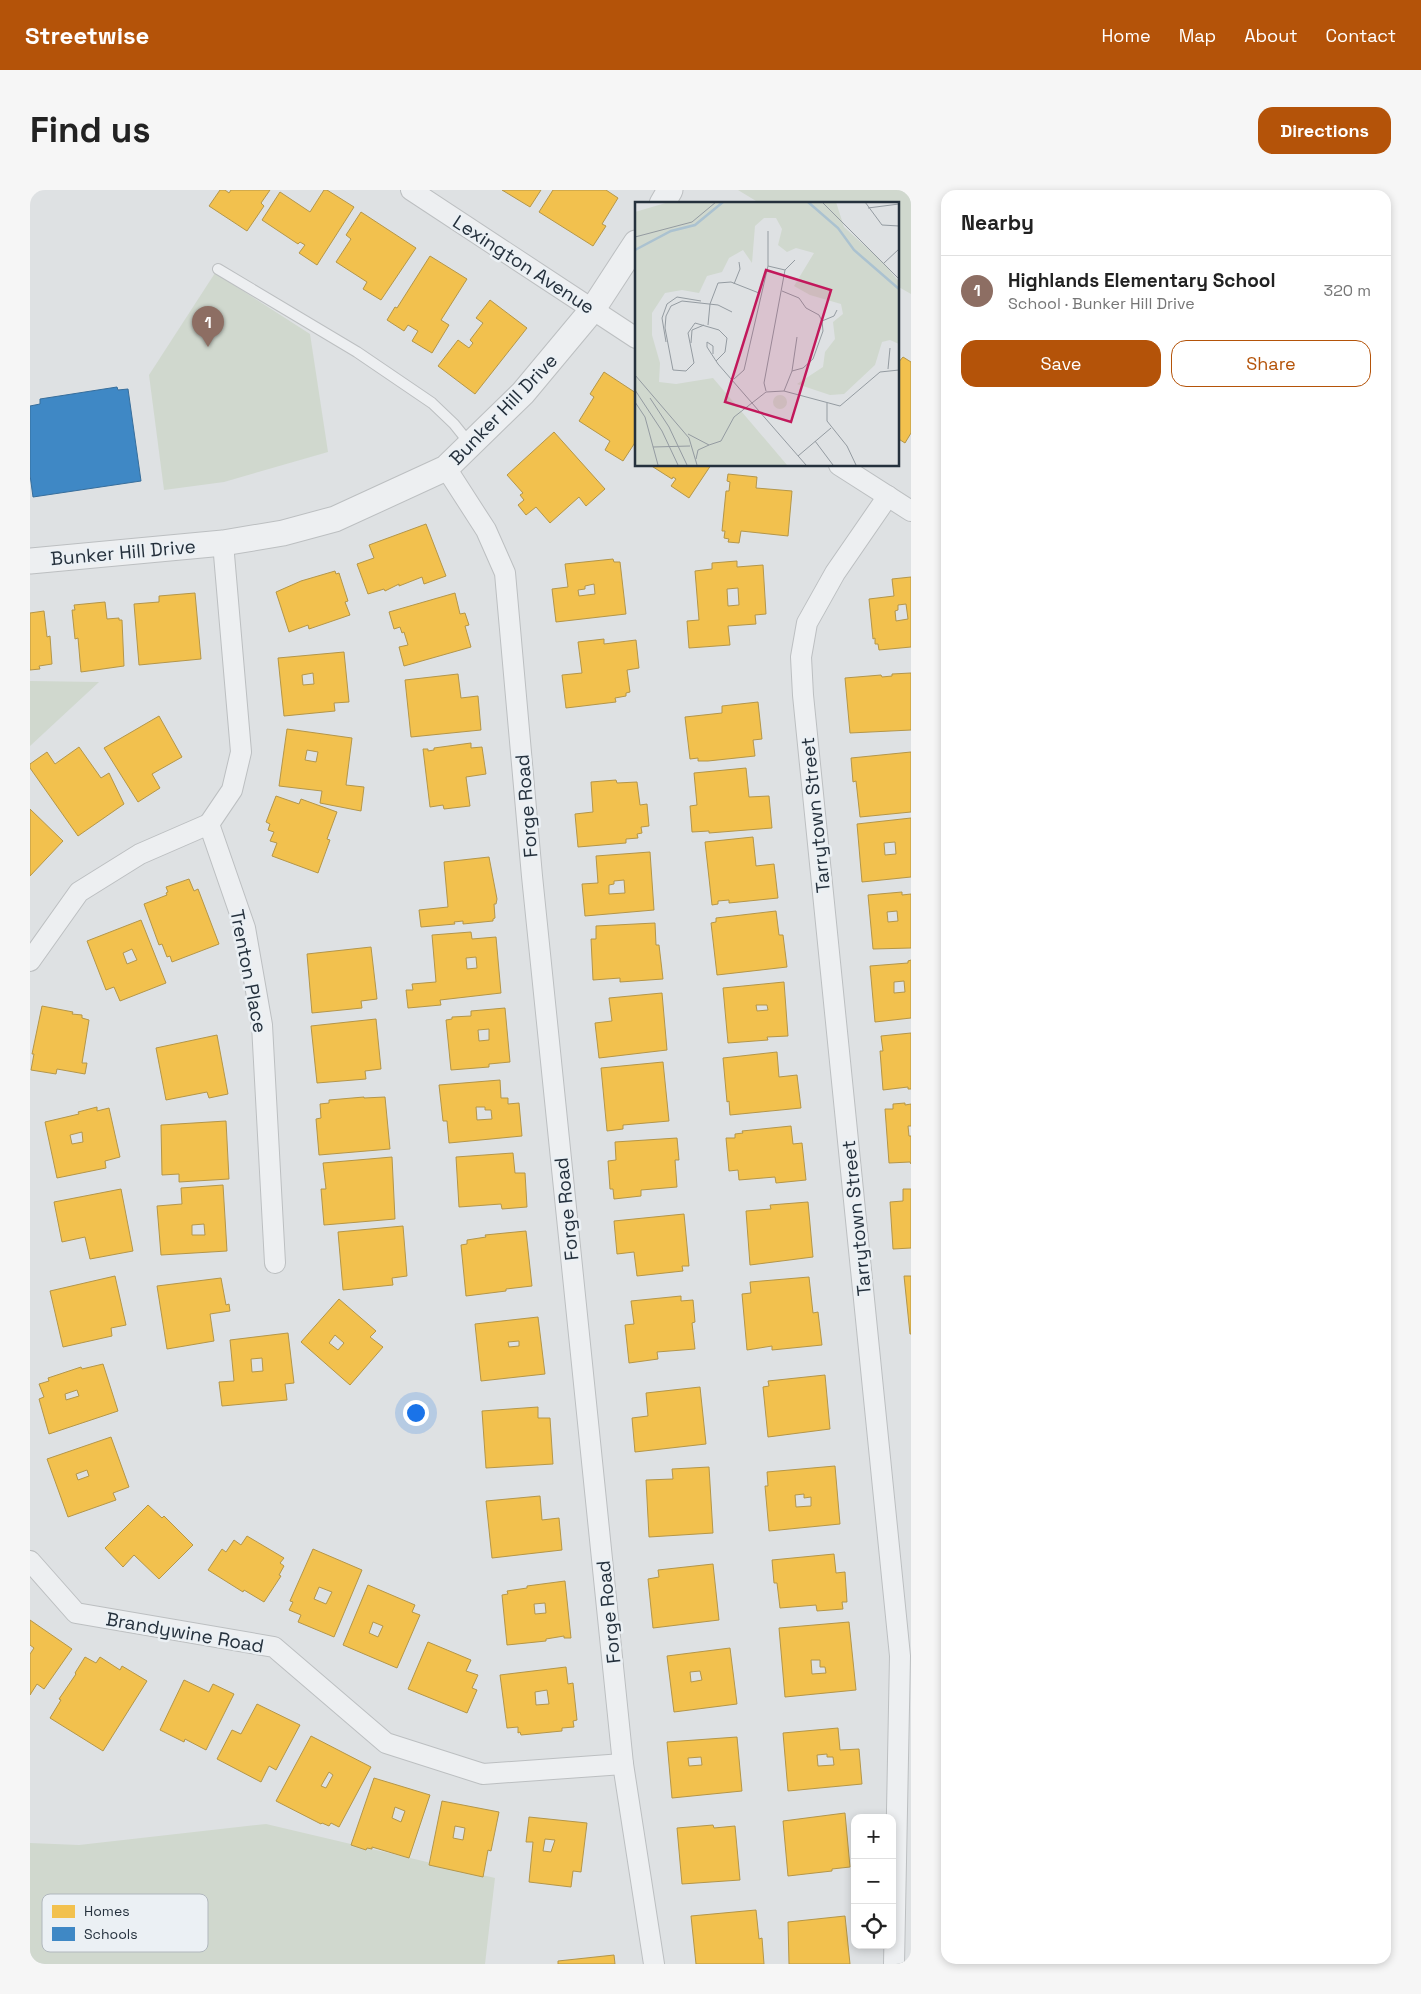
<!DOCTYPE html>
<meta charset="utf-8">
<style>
body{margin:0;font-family:"Space Grotesk",sans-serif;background:#f6f6f6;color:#222}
.controls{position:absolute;right:15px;bottom:15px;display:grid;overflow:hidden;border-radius:10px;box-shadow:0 2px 8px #0003}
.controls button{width:45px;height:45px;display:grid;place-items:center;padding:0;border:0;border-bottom:1px solid #e0e0e0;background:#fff;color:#222;font:25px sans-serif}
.you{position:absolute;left:385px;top:1222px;width:18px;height:18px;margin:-12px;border:4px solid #fff;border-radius:50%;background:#1a73e8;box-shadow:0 0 0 8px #1a73e833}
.badge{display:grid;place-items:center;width:32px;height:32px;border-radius:50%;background:#b45309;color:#fff;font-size:16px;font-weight:700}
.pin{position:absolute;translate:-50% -41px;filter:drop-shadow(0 1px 2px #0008)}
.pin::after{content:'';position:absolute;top:26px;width:18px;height:15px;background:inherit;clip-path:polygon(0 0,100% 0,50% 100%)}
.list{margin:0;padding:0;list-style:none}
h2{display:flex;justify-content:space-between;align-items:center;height:65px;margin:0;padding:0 20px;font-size:21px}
h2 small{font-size:16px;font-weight:400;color:#767676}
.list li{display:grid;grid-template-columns:32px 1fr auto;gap:15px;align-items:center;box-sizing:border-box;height:70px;padding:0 20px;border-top:1px solid #e0e0e0}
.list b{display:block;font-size:19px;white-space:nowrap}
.list p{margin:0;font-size:16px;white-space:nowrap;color:#767676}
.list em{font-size:16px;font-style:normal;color:#767676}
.actions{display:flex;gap:10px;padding:15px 20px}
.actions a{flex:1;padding:11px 0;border:1px solid #b45309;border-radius:15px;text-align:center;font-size:18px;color:#b45309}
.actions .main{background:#b45309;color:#fff}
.icon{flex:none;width:28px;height:28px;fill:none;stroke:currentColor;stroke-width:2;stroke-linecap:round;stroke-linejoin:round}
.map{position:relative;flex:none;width:881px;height:1774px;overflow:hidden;border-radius:15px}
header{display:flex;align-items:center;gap:30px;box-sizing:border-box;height:70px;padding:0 25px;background:#b45309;color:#fff}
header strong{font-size:24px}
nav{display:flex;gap:28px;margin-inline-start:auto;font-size:18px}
.intro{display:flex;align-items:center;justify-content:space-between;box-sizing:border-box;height:120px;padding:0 30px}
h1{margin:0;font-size:35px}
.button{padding:12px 22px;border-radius:15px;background:#b45309;color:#fff;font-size:18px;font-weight:700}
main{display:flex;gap:30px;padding:0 30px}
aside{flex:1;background:#fff;border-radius:15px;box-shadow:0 2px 8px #0003}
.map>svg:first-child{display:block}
.green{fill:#d0d8ce}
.homes{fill:#f2c14e;stroke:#b49649;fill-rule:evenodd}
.schools{fill:#3f88c5;stroke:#376e9c}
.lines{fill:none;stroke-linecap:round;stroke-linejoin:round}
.service-casing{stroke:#bcbfc1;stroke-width:12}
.minor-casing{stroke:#bcbfc1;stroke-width:22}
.tertiary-casing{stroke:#bcbfc1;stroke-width:27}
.service{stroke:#edeff1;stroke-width:10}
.minor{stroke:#edeff1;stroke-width:20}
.tertiary{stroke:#edeff1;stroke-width:25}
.labels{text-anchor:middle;stroke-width:5;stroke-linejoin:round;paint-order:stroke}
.street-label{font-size:19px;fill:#25313d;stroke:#ebf0f4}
.inset-river{fill:none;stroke:#abc2d0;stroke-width:2.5}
.inset-road{fill:none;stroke:#949ba1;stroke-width:1}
.view{fill:#c2185b;fill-opacity:0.15;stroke:#c2185b;stroke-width:2.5}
.inset-edge{fill:none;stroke:#25313d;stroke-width:2.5}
.key{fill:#ebf0f4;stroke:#b0b7bd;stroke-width:1}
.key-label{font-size:14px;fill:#25313d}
</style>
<header>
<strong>Streetwise</strong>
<nav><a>Home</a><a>Map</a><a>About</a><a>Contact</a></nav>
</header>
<div class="intro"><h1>Find us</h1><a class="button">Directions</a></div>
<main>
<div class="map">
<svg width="881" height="1774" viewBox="0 0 881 1774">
<rect width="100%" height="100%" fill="#dee1e3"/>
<g class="green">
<polygon points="708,0 881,0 881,104 867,96 867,14 731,14"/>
<polygon points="185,83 280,144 298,262 194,292 134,300 119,185"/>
<polygon points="0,491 69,492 0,556"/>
<polygon points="236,1634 465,1688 455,1774 0,1774 0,1653 49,1655"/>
</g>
<g class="homes">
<polygon points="190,0 195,0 199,3 201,0 240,0 231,13 234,16 217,41 179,16"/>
<polygon points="294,0 297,0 324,17 287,75 269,63 275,55 270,52 268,54 232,30 250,2 280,22"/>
<polygon points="472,0 511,0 500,17"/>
<polygon points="523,0 576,0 588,8 572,34 576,36 563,56 509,22"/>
<polygon points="331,22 386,58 351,110 333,99 337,92 306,72 321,49 316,45"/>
<polygon points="400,66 437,89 411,130 419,135 402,163 382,151 388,141 378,135 374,141 357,130 365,117 367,118"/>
<polygon points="460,110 497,138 445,204 408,176 428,150 439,158 443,153 440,150 453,133 446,128"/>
<polygon points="873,167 881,172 881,243 875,253 867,248 867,174"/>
<polygon points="574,182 606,203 606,251 593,271 575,260 580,251 549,231 564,207 560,204"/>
<polygon points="524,242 575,299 556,316 549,307 520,333 506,317 496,325 488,315 494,310 490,305 493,303 477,285"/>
<polygon points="620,275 681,275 659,308 641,296 646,289 643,287 642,289"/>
<polygon points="698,284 727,287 726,298 762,301 758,346 711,341 709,353 698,352 699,349 694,348 695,341 692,341 696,301 699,301 700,292 697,291"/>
<polygon points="396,334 416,386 394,394 392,387 369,396 369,394 355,401 354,399 338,404 327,374 344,368 339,355"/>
<path d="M583,369l1,3h6l6,52 -70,8 -4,-33 16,-2 -3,-23zM564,394l1,10 -16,2 -1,-6 7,-1v-3z"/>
<path d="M707,371v6l26,-2 3,49 -11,1 1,9 -28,2 2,19 -41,3 -2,-27 12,-1 -4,-49 17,-2v-6zM708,398l1,17 -11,1 -1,-17z"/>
<polygon points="305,381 306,384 309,383 318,411 315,412 320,425 279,439 278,435 259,442 246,402 271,391"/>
<path d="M881,387v70l-32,3 -1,-6h-3v-6l-2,1 -4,-40 25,-3 -2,-17zM876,414l2,15 -12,2 -1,-10 3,-1v-5z"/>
<polygon points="165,403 171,469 109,475 104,414 129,412 129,406"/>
<polygon points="425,403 430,424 435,423 439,435 435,436 441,457 374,476 369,457 378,455 374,442 372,443 370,437 364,439 359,422"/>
<polygon points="75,412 77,429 89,428 89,430 92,430 94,476 51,482 48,448 45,449 42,420 45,420 44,415"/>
<polygon points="14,421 17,447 20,446 22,474 9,476 10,479 0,480 0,423"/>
<polygon points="574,449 574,454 606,450 609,478 597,480 600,502 596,503 596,506 585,508 586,512 536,518 532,485 552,483 548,452"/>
<path d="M314,462l5,50 -15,1 1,8 -51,5 -6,-58zM283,483l1,11 -11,1 -1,-10z"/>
<polygon points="881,483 881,540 820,543 815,488 851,485 852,487 862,486 862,484"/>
<polygon points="428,484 431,508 448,506 451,540 381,547 375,490"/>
<polygon points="728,512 732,549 723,550 725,566 678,571 668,571 668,568 660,569 655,527 692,523 692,516"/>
<polygon points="129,526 152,567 122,584 130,598 108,612 74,558"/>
<path d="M257,539l65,9 -6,47 18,2 -3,24 -41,-8 2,-12 -43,-5zM277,560l11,2 -2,10 -11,-2z"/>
<polygon points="441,553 441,558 452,557 456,584 436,587 440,616 414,619 413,615 400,617 393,559 398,559 398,561 404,560 404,558"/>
<polygon points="49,557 71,588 79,583 94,614 48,646 0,578 0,574 17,562 25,574"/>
<polygon points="881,562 881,622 830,627 826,591 823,592 821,568"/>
<polygon points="716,578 719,607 739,606 742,638 679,643 679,641 662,642 660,616 667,615 664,583"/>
<polygon points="586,590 587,593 607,592 610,615 617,614 619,636 611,637 612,643 607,644 608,648 596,649 596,653 548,657 545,624 563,622 561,592"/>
<polygon points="246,606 269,614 271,609 307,622 297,649 300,650 288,683 242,666 247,653 240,651 244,642 238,640 240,634 236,632"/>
<polygon points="0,619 33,651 0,686"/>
<path d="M881,628v59l-49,5 -5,-58zM865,652l1,12 -11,1 -1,-12z"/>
<polygon points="723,647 726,676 744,674 748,708 699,713 699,710 688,711 688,714 682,715 675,652"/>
<path d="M620,662l4,58 -69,6 -3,-32 16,-1 -2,-27zM594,690l1,13 -16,1v-9l5,-1v-3z"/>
<polygon points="459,667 467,709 466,714 464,714 465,728 463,729 463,731 433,734 433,731 424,732 425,734 391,737 389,720 418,717 414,672"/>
<polygon points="159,689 164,701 168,699 189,754 142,772 140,766 137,767 132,754 129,755 114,714 137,705 136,703 138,702 136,697"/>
<path d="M872,702v3l9,-1v54l-38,1 -5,-54zM867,721l1,10 -10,1 -1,-10z"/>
<polygon points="746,721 749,745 753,745 757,777 687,785 681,733 686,732 686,728"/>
<path d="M111,730l25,63 -46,18 -6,-14 -8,3 -19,-49zM102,759l5,11 -10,4 -4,-11z"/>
<polygon points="625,733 626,755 629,755 633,789 590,792 590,788 563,790 561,749 566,749 566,736"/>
<path d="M441,742l1,7 24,-2 5,56 -61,7 1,5 -33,3 -2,-18h7l-1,-6 24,-2 -4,-47zM446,767l1,11 -10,1 -1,-11z"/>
<polygon points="341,757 347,809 331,811 332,818 282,823 277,764"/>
<path d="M881,770v58l-36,4 -5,-56 38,-3v-2zM874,791l1,11 -11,1v-11z"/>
<path d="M754,792l4,54 -21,1 1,3 -40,3 -5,-55zM726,815h11l1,5 -11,1z"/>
<polygon points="632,803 637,860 569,868 565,833 582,831 579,808"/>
<polygon points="12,816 43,822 42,824 52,825 52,828 59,830 52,873 57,873 55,884 27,879 26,884 1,880 4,864 2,864"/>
<path d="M475,818l5,54 -21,2v3l-38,3 -5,-50 6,-1v-2l19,-1v-5zM459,839v11l-10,1 -1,-11z"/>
<polygon points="346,829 351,879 335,881 336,889 287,893 281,836"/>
<polygon points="881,843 881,899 878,899 878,897 853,900 850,861 853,861 851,846"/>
<polygon points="187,845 198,904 179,908 177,902 136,910 126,858"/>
<polygon points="747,862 749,887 767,885 771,918 700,925 699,911 697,912 693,868"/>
<polygon points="633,872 639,931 593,935 593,939 577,941 571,878"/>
<path d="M470,890l1,18h7v6l11,-1 3,33 -73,7 -2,-22h-4l-4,-36zM446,917h9v3h6l1,9 -15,1z"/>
<polygon points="334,907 334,908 355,907 360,959 289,965 286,929 291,928 290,914 299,913 299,910"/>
<polygon points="875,913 875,915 881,914 881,936 878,936 879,946 881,946 881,974 880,972 859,973 855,919 863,919 863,914"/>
<path d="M67,917v4l12,-3 11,49 -15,4 1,7 -49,10 -12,-56 34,-8 -1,-2zM52,942l1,10 -11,2 -2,-9z"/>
<polygon points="196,931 199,989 149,992 149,984 132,985 131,935"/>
<polygon points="761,936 763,954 772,953 776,990 746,993 745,987 709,990 708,980 699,981 696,948 705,948 705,944 713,943 712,941"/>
<polygon points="647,948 649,970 645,970 647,997 611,1000 611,1006 584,1009 583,999 580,999 578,971 586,970 585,952"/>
<polygon points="483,963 485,983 495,983 497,1017 472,1019 471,1014 429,1017 426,967"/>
<polygon points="362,967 365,1029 294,1035 291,999 296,999 293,973"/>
<path d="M193,995l4,66 -66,4 -4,-49 25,-2 -1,-16zM174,1034l1,11h-13v-10z"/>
<polygon points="91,999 103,1061 60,1069 55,1047 32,1052 24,1012"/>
<polygon points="873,999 881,999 881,1058 863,1059 860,1012 873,1011"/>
<polygon points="778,1012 783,1067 720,1075 716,1021 741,1019 740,1015"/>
<polygon points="654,1024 659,1076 652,1076 653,1081 607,1086 604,1062 587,1064 584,1031"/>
<polygon points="373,1036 377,1086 362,1088 363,1095 313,1100 308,1042"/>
<polygon points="496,1041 502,1096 476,1099 476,1101 436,1106 431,1055 437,1054 437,1050 456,1047 455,1045"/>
<polygon points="85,1086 96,1135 81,1138 82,1146 33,1157 20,1101"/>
<polygon points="874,1086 881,1086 881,1144 880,1144"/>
<polygon points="779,1087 783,1123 788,1122 792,1155 742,1160 742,1156 717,1160 712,1104 721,1103 720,1092"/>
<polygon points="191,1088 196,1115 199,1114 200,1121 180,1124 184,1151 137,1159 127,1096"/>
<polygon points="651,1106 651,1111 663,1110 665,1132 662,1133 665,1159 627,1162 628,1169 599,1173 595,1135 604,1134 601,1111"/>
<path d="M309,1109l37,32 -6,6 13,10 -33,38 -49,-43zM305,1145l9,8 -6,7 -9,-7z"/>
<path d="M508,1127l7,57 -64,7 -6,-57zM489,1151v5l-10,1 -1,-5z"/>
<path d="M258,1143l6,50 -9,1 2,16 -65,6 -3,-24 15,-1 -4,-41zM232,1168l1,13 -11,1 -1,-13z"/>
<path d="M73,1174l15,47 -69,23 -10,-35 5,-2 -5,-13 10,-3 -1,-3 33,-11 1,2zM47,1200l2,6 -13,4 -1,-6z"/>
<polygon points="795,1185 800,1239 738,1247 733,1197 739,1196 738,1191"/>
<polygon points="670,1197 676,1254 605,1262 602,1228 618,1226 616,1203"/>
<polygon points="508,1217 508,1228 520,1228 523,1274 456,1278 452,1221"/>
<path d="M81,1247l18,50 -16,6 3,7 -48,17 -21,-58zM57,1280l2,6 -11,4 -2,-6z"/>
<path d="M805,1276l5,58 -71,7 -4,-45h3l-1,-14zM774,1304v4l7,-1v9l-15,1 -1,-12z"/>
<polygon points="679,1277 683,1343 619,1347 616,1290 643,1289 642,1279"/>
<polygon points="510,1306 512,1330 529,1328 532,1360 462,1368 456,1311"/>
<polygon points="118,1315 132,1328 134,1326 163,1355 129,1389 104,1365 93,1377 75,1358"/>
<polygon points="217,1346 254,1368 250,1373 254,1376 249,1385 251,1386 234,1412 214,1400 213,1402 178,1380 192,1359 196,1362 204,1350 211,1355"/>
<path d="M283,1359l49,21 -28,67 -36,-15 3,-7 -12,-5 4,-8 -3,-1zM289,1397l13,5 -6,12 -12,-5z"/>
<polygon points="804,1364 806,1383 815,1382 817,1412 812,1412 813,1419 787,1421 786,1415 750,1418 747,1393 744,1393 742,1370"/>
<polygon points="683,1374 689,1430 623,1438 618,1389 629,1387 628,1380"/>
<path d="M535,1391l6,57h-7v-2l-18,3v2l-39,4 -5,-50 6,-1 -1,-3 20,-3v-2zM515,1413l1,10 -11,1 -1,-10z"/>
<path d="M338,1395l47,20 -3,7 8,3 -23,53 -54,-23zM343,1432l10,4 -5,11 -9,-4z"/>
<polygon points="0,1430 42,1459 14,1499 7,1494 0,1505 0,1464 4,1458 0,1455"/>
<path d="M819,1432l7,68 -71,7 -6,-69zM781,1470h9v7h5l1,6 -14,1z"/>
<polygon points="398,1452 441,1470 436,1481 448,1485 442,1498 447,1500 437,1523 378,1499"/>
<path d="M700,1458l7,56 -63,8 -7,-56zM670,1481l2,9 -11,2 -1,-10z"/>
<polygon points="55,1467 66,1473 70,1467 90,1480 92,1476 117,1491 73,1561 20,1528 31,1510 29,1509 46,1484 45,1483"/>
<path d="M536,1477l2,17 5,-1 4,37 -4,1 1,6 -12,1v3l-41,4 -1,-3 -2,1v-6l-11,1 -7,-53zM517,1500l2,14 -13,1 -1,-13z"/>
<polygon points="154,1490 179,1502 183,1494 204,1504 176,1560 155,1549 154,1552 130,1540"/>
<polygon points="227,1514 270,1535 246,1580 239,1576 231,1592 187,1569 202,1540 211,1544"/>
<path d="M808,1538l2,22 19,-1 3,35 -74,7 -5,-58zM797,1564v3h6l1,8 -16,1 -1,-11z"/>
<path d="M281,1546l60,31 -32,60 -8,-4 -2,3 -7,-3 -1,1 -45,-23zM299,1582l4,3 -7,13 -5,-2z"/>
<path d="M707,1547l5,54 -70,7 -5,-56zM671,1567l1,8 -13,1 -1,-8z"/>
<path d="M344,1588l56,17 -21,63 -37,-11v2l-5,-1 -1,2 -15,-5zM365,1617l10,4 -4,11 -9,-4z"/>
<path d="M412,1611l57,11 -8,39 -3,-1 -5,27 -54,-12zM425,1636l10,2 -2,12 -10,-2z"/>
<polygon points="815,1623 820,1677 802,1679 802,1681 758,1686 753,1631"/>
<path d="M499,1627l58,6 -6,49 -8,-1 -2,16 -42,-5 4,-40h-7zM515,1649l10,1 -4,12 -8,-1z"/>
<polygon points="683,1635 684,1638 705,1636 710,1690 652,1694 647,1638"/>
<polygon points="726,1720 729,1749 732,1748 734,1774 666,1774 661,1726"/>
<polygon points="815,1726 820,1774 759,1774 758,1732"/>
<polygon points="584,1765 585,1774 528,1774 528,1771"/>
</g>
<polygon class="schools" points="87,197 88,200 98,199 111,291 3,307 0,285 0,216 10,214 10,209"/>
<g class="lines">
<g class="service-casing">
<polyline id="service" points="188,79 327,162 402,213 424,234 440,254"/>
</g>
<g class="minor-casing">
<g id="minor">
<polyline points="381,0 606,148"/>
<polyline points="809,275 881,321"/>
<polyline points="416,278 456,340 475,383 502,686 593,1574 624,1774"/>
<polyline points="858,306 805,383 777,433 771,467 773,505 870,1466 864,1774"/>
<polyline points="193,353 211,562 202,600 179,634 215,738 232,835 245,1073"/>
<polyline points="0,771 49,702 110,664 179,634"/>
<polyline points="0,1371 46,1423 244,1457 356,1553 453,1584 593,1574"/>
</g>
</g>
<g class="tertiary-casing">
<g id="tertiary">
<polyline points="632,14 640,0"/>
<polyline points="0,371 193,353 253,343 305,329 416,278 493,203 563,119 606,53"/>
</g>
</g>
<use href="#service" class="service"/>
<use href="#minor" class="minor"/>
<use href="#tertiary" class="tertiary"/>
</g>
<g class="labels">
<g class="street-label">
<text transform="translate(494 74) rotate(33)" y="7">Lexington Avenue</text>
<text transform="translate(473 219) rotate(-46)" y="7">Bunker Hill Drive</text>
<text transform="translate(93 362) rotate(-5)" y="7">Bunker Hill Drive</text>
<text transform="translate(496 616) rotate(-95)" y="7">Forge Road</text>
<text transform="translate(785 625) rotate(-96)" y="7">Tarrytown Street</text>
<text transform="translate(219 781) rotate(79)" y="7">Trenton Place</text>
<text transform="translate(536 1019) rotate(-96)" y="7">Forge Road</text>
<text transform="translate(826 1028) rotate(-96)" y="7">Tarrytown Street</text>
<text transform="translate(578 1422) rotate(-96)" y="7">Forge Road</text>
<text transform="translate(155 1442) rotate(10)" y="7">Brandywine Road</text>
</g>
</g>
<g transform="translate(605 12)">
<rect width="264" height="264" fill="#dee1e3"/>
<path d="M34,0h167l8,25 40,36 15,19v62l-9,-4 -8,2 -7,23 -31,29 -14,1 -33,-11 26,-17 2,-15 10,-13 -2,-17 10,-8 -2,-10 -31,-9 -16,-9 20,-33 -18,-5 -9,4 -9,-7 4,-16 -6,-11h-12l-9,8 -3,37 -9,-13 -14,8 -7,14 -15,4 -8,17 -17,-3 -17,3 -13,20v22l8,28 -1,19 17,2 37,-6 74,87h-152v-253zM138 200a7 7 0 1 1 14 0a7 7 0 1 1-14 0Z" fill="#d0d8ce"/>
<path class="inset-river" d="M173,0l30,26 16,22 45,39M0,48l36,-19 24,-6 28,-23"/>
<path class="inset-road" d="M187,0l77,77M230,0l17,23 17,1M233,6l31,-4M0,35l57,-15 24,-20M249,61l15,-14M133,64l17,4 10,-10M99,82l6,-15 -1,-7M147,89l17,7 7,10 13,7 3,6 1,10 -10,28 -10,9 -11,3M187,119l12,-5 3,-6M73,123l2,-21 8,-21 13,-1 28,11M31,140l-4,-24 5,-14 10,-7 24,4M56,141l1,-13 12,-5M78,152v-8l-6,-4v5l11,17 88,101M81,159l9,-9 2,-14 -8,-8 -24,-7 -7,10 6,30 -8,8 -13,-1 -8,-42 1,-12 5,-10 11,-5 36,4 14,7M253,167l2,-21M0,173l54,63 8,27M99,177l10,-9 24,-104v-35M0,188l27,41 16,34M131,189l-2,-8 21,-113M149,189l8,-20 5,-34M15,196l19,29 18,38M0,200l10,15 13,48M192,201v18l20,25 9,19M53,232l21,11M180,239l18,24M74,243l12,-4 13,-24 32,-25 18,-1 56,15 40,-34 19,-2M18,245l37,-1M163,254l33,-28M61,257l2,-9 11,-5"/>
<path class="view" d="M131,68l65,20 -40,132 -66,-20z"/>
<rect width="264" height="264" class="inset-edge"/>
</g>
<rect x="12" y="1704" width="166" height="58" rx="8" class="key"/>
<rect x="22" y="1715" width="23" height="13" fill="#f2c14e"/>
<rect x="22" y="1737" width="23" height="14" fill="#3f88c5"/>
<g class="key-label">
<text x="54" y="1726">Homes</text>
<text x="54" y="1749">Schools</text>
</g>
</svg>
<div class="controls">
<button>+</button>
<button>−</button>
<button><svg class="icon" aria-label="locate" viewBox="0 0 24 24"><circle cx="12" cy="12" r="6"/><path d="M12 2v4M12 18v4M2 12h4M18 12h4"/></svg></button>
</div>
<div class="you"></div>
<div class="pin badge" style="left:178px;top:157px;background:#8d6e63">1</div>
</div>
<aside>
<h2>Nearby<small></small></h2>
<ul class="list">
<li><span class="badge" style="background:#8d6e63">1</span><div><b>Highlands Elementary School</b><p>School · Bunker Hill Drive</p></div><em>320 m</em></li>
</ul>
<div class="actions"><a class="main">Save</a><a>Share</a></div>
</aside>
</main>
